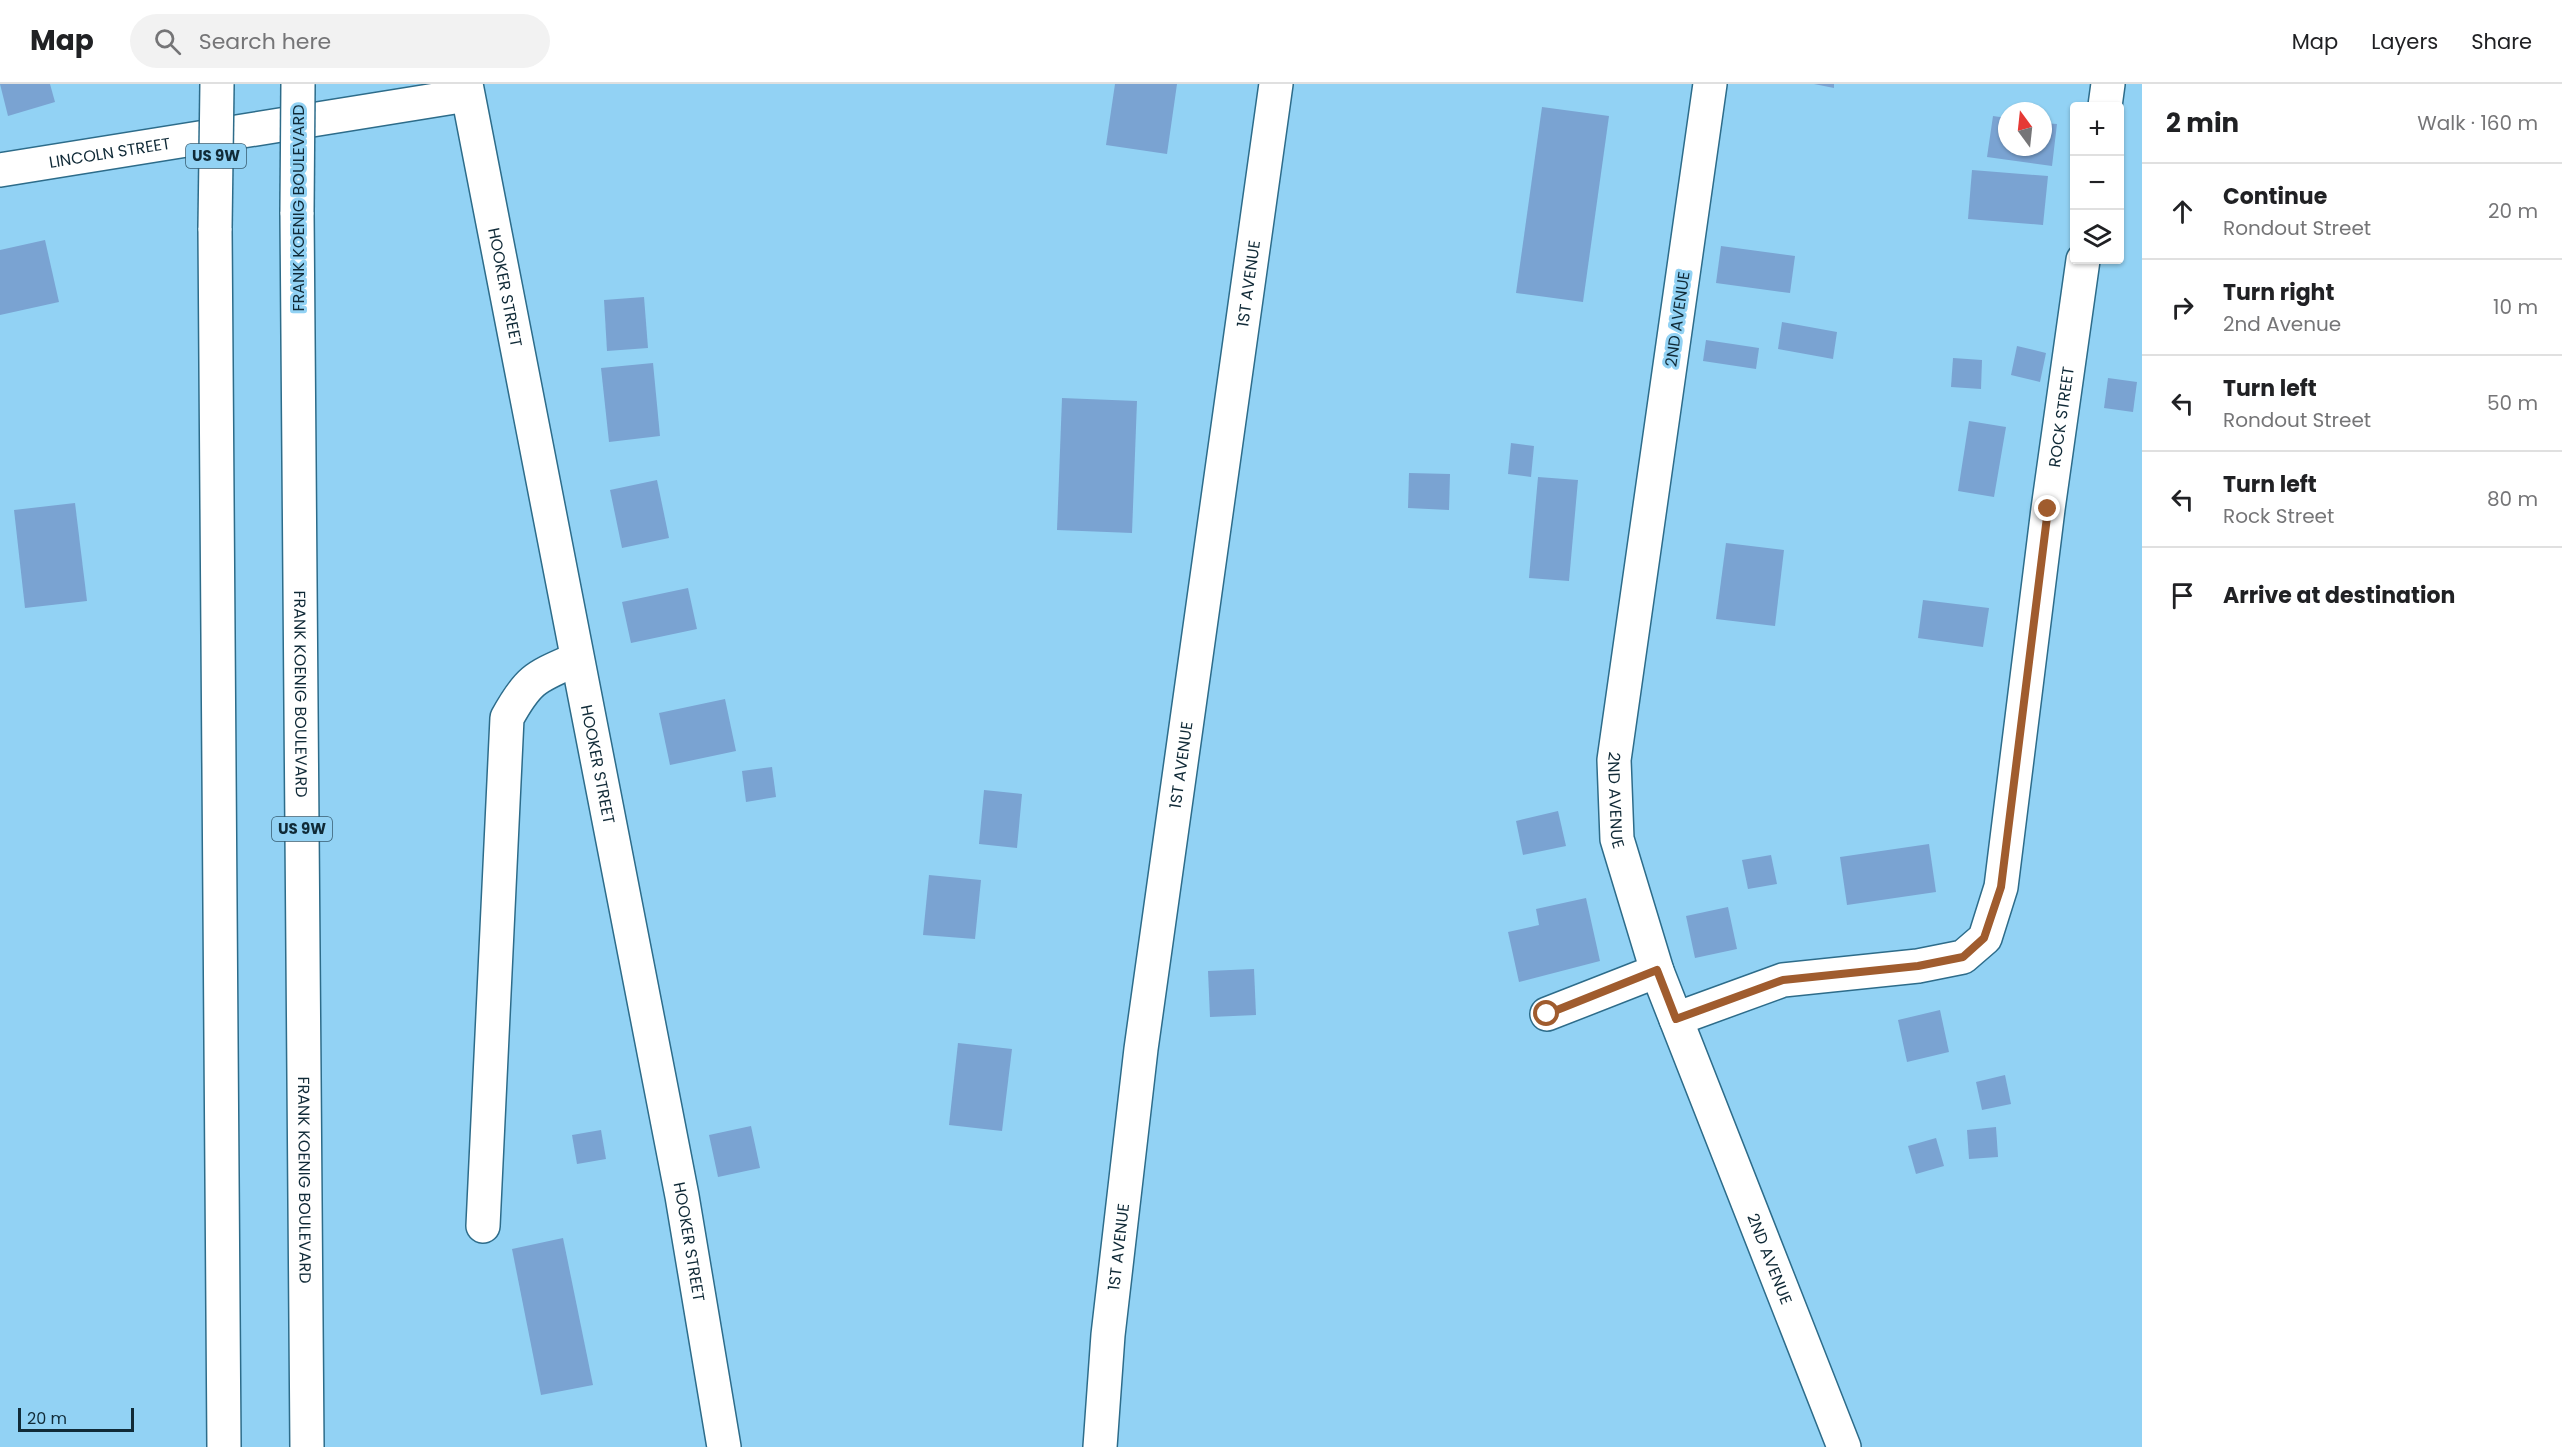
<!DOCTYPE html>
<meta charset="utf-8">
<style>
body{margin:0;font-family:Poppins,sans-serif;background:#f2f2f2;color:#202124}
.controls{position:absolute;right:18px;top:18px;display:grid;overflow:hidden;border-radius:6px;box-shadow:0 2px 4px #0004}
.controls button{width:54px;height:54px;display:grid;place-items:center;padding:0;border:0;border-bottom:2px solid #e0e0e0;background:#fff;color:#202124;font:30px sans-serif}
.compass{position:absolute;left:1998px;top:18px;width:54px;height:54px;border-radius:50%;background:#fff;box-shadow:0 2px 4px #0004;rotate:345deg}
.scale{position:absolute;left:18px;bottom:15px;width:116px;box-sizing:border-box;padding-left:6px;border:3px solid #102a37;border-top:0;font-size:16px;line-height:21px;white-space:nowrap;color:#102a37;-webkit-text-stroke:4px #92d2f4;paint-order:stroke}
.stop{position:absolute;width:18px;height:18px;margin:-14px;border:4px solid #a05c2e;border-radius:50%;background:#fff}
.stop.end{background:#a05c2e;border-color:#fff;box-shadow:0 2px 6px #0008}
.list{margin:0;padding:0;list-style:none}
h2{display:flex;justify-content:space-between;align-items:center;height:78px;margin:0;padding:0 24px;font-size:26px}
h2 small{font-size:20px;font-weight:400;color:#757577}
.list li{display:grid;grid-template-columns:39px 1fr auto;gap:18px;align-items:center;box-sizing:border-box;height:96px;padding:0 24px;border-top:2px solid #e0e0e0}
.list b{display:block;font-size:22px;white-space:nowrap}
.list p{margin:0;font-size:20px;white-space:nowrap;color:#757577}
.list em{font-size:20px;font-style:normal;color:#757577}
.icon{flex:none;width:33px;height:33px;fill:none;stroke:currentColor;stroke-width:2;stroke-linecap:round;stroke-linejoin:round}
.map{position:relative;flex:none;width:2142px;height:1363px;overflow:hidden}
header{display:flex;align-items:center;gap:36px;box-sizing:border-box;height:84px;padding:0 30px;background:#fff;border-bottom:2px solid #e0e0e0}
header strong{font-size:28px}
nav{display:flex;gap:33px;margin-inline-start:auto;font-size:21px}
.search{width:420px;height:54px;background:#f2f2f2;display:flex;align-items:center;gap:15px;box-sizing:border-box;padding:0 21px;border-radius:33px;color:#757577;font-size:22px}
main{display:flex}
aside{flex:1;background:#fff}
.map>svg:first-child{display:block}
.building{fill:#7aa3d2}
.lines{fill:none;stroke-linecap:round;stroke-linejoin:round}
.minor-casing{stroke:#2d6c8a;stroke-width:36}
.major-casing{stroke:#2d6c8a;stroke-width:36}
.minor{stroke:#fff;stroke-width:33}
.major{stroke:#fff;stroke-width:33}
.major-bridge-casing{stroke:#2d6c8a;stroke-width:36;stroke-linecap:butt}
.major-bridge{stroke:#fff;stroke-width:33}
.route{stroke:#a05c2e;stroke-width:8}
.labels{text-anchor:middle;stroke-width:6;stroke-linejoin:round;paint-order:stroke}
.shield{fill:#92d2f4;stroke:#375c70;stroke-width:1.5}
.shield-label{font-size:15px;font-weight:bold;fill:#102a37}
.street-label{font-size:16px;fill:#102a37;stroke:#92d2f4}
</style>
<header>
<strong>Map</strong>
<div class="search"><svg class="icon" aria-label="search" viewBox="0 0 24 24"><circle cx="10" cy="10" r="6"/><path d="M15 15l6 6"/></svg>Search here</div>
<nav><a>Map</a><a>Layers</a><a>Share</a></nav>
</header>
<main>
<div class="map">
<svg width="2142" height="1363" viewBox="0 0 2142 1363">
<rect width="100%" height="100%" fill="#92d2f4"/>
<g class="building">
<polygon points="0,0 50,0 55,18 8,32"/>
<polygon points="1115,0 1177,0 1167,70 1106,61"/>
<polygon points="1814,0 1834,0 1834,4"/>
<polygon points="1542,23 1609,32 1583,218 1516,209"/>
<polygon points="1993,32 2007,34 2007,63 2043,63 2043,39 2057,40 2052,82 1987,73"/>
<polygon points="1972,86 2048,92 2043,141 1968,135"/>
<polygon points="45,156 59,218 0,231 0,166"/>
<polygon points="1721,162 1795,172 1790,209 1716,199"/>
<polygon points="644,213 648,264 607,267 604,216"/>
<polygon points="1782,238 1837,248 1833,275 1778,265"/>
<polygon points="1706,256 1759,264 1756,285 1703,277"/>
<polygon points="2017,262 2046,269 2040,298 2011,291"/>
<polygon points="1953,274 1982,276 1981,305 1951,303"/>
<polygon points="653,279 660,352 609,358 601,284"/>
<polygon points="2108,294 2137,298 2133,328 2104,324"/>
<polygon points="1062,314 1137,317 1132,449 1057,446"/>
<polygon points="1969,337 2006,343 1994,413 1958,407"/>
<polygon points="1511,359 1534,362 1531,393 1508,390"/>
<polygon points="1409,389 1450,390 1449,426 1408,424"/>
<polygon points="1538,393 1578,396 1569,497 1529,494"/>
<polygon points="657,396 669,454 622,464 610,406"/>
<polygon points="75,419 87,517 25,524 14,426"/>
<polygon points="1726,459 1784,466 1775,542 1716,535"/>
<polygon points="688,504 697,545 631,559 622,518"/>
<polygon points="1923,516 1989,524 1983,563 1918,554"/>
<polygon points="725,615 736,667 670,681 659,629"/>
<polygon points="772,683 776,713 746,718 742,687"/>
<polygon points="984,706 1022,710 1017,764 979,760"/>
<polygon points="1558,727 1566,762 1523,771 1516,737"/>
<polygon points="1929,760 1936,808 1847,821 1840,773"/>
<polygon points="1771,771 1777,800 1748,805 1742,776"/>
<polygon points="929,791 981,796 975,855 923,851"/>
<polygon points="1586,814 1600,877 1519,898 1508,848 1539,841 1536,825"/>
<polygon points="1728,823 1737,865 1695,874 1686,832"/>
<polygon points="1254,885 1256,931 1210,933 1208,887"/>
<polygon points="1940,926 1949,968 1907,978 1898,936"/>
<polygon points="958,959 1012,965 1002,1047 949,1041"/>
<polygon points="2005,991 2011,1020 1982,1026 1976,998"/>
<polygon points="751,1042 760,1084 718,1093 709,1051"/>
<polygon points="1996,1043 1998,1073 1969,1075 1967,1046"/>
<polygon points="601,1046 606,1075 577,1080 572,1051"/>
<polygon points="1936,1054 1944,1082 1916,1090 1908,1062"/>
<polygon points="563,1154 593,1301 541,1311 512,1165"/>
</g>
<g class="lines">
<g class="minor-casing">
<g id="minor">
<path id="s1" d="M466,0l216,1112 42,251"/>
<path id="s2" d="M1710,0l-96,676 3,79 40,132 187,476"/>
<polyline points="2105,22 2108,0"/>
<path id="s3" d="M0,86l467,-75"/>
<polyline points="1547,930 1657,887"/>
<path id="s4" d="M1676,935l107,-39 135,-14 45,-9 22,-19 16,-51 47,-378 35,-249"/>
<path d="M483,1142l24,-508c22,-40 29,-41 70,-59"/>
<path id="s5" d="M1100,1363l8,-112 33,-286 135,-965"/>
</g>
</g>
<g class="major-casing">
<g id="major">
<path id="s6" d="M297,128l10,1235"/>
<polyline points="215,144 224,1363"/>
</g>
</g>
<use href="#minor" class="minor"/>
<use href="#major" class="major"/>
<g class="major-bridge-casing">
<g id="major-bridge">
<polyline points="297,128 298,0"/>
<polyline points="215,144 217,0"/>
</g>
</g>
<use href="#major-bridge" class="major-bridge"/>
</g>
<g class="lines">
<polyline class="route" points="1547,930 1657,886 1676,935 1783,896 1918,882 1963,873 1984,854 2001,803 2048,425"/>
</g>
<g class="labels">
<g class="shield">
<rect x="186" y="60" width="60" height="24" rx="4.5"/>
<rect x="272" y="733" width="60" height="24" rx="4.5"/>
</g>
<g class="shield-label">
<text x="216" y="77">US 9W</text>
<text x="302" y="750">US 9W</text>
</g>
<g class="street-label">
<text dy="6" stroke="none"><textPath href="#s3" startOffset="111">LINCOLN STREET</textPath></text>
<text transform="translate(298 124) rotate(-90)" y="6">FRANK KOENIG BOULEVARD</text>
<text dy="6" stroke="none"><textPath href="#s5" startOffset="1173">1ST AVENUE</textPath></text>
<text dy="6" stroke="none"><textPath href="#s1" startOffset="207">HOOKER STREET</textPath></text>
<text transform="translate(1677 235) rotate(-82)" y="6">2ND AVENUE</text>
<text dy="6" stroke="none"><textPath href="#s4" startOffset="852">ROCK STREET</textPath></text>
<text dy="6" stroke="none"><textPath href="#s6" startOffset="482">FRANK KOENIG BOULEVARD</textPath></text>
<text dy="6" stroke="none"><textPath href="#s1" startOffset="693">HOOKER STREET</textPath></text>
<text dy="6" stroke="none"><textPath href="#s5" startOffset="687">1ST AVENUE</textPath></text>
<text dy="6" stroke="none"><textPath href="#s2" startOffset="723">2ND AVENUE</textPath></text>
<text dy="6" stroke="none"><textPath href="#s6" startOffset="968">FRANK KOENIG BOULEVARD</textPath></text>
<text dy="6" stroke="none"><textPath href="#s1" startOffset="1179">HOOKER STREET</textPath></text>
<text dy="6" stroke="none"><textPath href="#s5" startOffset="201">1ST AVENUE</textPath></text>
<text dy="6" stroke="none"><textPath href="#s2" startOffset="1209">2ND AVENUE</textPath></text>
</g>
</g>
</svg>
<div class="controls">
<button>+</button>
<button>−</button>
<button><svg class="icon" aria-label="layers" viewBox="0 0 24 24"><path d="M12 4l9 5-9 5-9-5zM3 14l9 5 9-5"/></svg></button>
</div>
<svg class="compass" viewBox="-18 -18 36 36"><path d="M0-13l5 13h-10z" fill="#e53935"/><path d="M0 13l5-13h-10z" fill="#757577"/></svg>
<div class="scale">20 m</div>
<div class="stop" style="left:1547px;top:930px"></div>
<div class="stop end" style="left:2048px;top:425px"></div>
</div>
<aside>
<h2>2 min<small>Walk · 160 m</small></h2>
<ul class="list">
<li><svg class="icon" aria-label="ahead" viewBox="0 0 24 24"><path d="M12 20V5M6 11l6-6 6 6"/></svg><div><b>Continue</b><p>Rondout Street</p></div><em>20 m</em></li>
<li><svg class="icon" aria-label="right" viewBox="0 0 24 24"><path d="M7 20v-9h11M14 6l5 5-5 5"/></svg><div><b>Turn right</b><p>2nd Avenue</p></div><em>10 m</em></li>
<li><svg class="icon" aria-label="left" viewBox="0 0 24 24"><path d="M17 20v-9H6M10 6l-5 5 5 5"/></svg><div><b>Turn left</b><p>Rondout Street</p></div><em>50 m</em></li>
<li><svg class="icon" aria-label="left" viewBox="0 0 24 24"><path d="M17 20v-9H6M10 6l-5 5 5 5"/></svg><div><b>Turn left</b><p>Rock Street</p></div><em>80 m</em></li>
<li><svg class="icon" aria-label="arrive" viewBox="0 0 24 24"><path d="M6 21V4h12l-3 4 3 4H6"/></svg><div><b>Arrive at destination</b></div></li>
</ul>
</aside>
</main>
